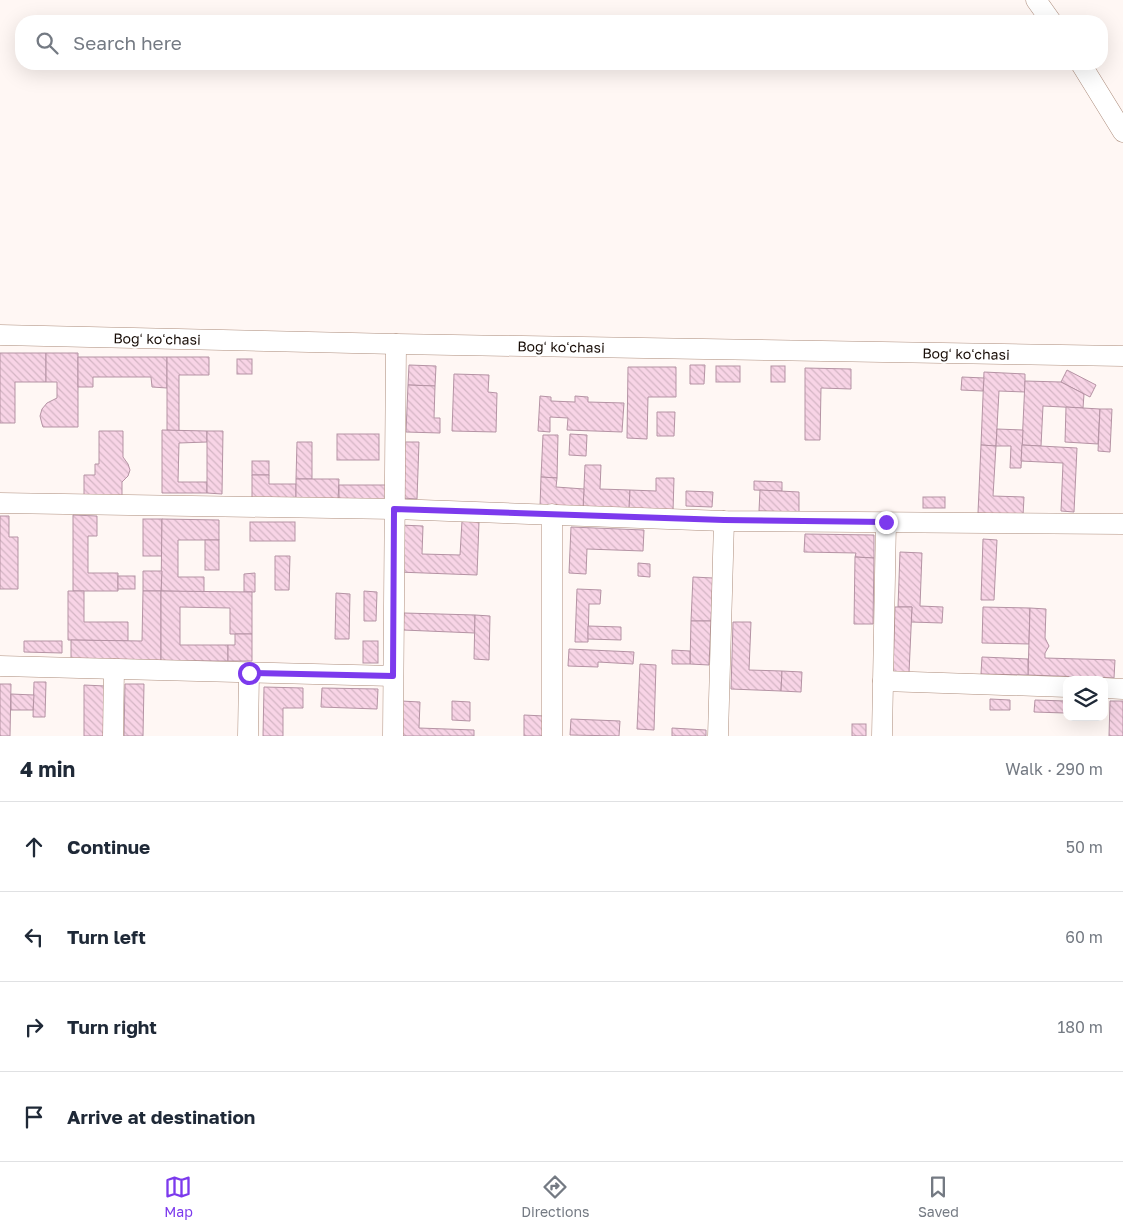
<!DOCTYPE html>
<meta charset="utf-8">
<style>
body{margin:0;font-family:"Golos Text",sans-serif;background:#f2f2f3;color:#1f2937}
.controls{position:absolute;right:15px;bottom:15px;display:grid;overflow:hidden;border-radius:10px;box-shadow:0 5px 20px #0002}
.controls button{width:45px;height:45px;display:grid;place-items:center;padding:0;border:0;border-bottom:1px solid #e0e1e3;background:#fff;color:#1f2937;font:25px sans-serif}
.stop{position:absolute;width:15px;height:15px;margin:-11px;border:4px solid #7c3aed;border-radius:50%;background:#fff}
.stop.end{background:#7c3aed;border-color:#fff;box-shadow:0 1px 5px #0008}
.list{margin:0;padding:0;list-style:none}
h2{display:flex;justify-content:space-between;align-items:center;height:65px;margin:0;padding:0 20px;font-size:21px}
h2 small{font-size:16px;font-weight:400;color:#747a83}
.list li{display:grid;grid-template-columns:32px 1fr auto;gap:15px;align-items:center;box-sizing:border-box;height:90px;padding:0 20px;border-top:1px solid #e0e1e3}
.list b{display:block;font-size:19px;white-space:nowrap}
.list em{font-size:16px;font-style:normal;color:#747a83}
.icon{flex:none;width:28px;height:28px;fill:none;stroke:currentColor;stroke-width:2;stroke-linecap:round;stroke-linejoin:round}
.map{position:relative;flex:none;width:1123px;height:736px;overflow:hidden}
.search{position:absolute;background:#fff;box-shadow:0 5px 20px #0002;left:15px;right:15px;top:15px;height:55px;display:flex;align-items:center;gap:12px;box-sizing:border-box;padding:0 18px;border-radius:20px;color:#747a83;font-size:19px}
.sheet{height:425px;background:#fff}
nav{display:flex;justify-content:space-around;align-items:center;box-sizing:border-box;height:70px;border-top:1px solid #e0e1e3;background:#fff;font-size:14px;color:#747a83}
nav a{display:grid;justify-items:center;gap:2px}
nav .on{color:#7c3aed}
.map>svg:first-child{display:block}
.building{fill:url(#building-back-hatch);stroke:#b593a4}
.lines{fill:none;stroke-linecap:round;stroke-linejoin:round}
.minor-casing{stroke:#ad8d7c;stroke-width:21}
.minor{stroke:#fff;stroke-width:20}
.route{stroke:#7c3aed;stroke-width:6}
.labels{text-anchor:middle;stroke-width:4.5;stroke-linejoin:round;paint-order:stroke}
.street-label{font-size:14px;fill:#180d07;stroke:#fff}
</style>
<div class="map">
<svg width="1123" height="736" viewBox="0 0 1123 736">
<defs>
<pattern id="building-back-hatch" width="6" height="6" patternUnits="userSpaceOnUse" patternTransform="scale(1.25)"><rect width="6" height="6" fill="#f8d4e6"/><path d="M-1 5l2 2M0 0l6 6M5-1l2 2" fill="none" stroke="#d4b5c4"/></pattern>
</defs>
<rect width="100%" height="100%" fill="#fff7f4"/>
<g class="building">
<polygon points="0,353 46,353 46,382 15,382 15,423 0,423"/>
<polygon points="46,353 78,353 78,427 43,427 42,424 40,416 42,409 47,403 57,398 57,382 46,382"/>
<polygon points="78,357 167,357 167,388 152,387 151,377 93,377 93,387 78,387"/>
<polygon points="167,357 209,357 209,375 179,375 179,431 167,430"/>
<rect x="237" y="359" width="15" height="15"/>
<polygon points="409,365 436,366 435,386 408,385"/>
<polygon points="690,365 705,365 704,384 690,384"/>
<rect x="716" y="366" width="24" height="16"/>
<rect x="771" y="366" width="14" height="16"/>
<polygon points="628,367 676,367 676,397 648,397 647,439 627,438"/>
<polygon points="805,368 851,369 851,389 821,388 820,440 805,440"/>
<polygon points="1067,370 1096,385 1090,397 1061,382"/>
<polygon points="984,372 1025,374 1025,392 999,391 996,446 981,445"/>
<polygon points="454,374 489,375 488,392 497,393 496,432 452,431"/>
<polygon points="962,377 984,378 983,391 961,390"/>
<polygon points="1025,381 1061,382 1084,394 1083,408 1043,406 1041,446 1022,445"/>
<polygon points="408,385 435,386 434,418 440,418 440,433 406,432"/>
<polygon points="540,396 551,397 551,401 575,402 575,396 588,397 588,402 624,403 622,432 567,430 568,418 550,417 550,432 538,431"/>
<polygon points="1066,407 1100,409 1098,444 1065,442"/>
<polygon points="1100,409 1112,409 1110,452 1098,451"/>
<polygon points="657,412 675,412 674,436 657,436"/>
<polygon points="997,429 1023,430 1021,468 1010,468 1011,446 996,446"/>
<polygon points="162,430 207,431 207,442 179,443 178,482 207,482 207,493 162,493"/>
<polygon points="99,431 123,431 123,457 128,464 130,470 128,476 122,482 122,497 84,497 84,475 95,475 95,464 99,464"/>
<polygon points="207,431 223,431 222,494 207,493"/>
<rect x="337" y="434" width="42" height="26"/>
<polygon points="570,434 587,435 586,456 569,455"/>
<polygon points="543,435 558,435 557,478 541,477"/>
<polygon points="297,442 312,442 312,479 296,479"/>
<polygon points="405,442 419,442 417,499 402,498"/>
<polygon points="981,445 996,446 993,496 1024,497 1023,516 978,513"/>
<polygon points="1022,445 1077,448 1074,512 1061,511 1063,463 1021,461"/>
<rect x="252" y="461" width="17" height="14"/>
<polygon points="585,465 601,465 600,489 630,490 629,510 583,509"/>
<polygon points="252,475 269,475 269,484 296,484 296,501 252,501"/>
<polygon points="541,477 557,478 556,487 584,489 583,509 540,507"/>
<polygon points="656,478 674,478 673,512 629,510 630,490 656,491"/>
<polygon points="296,479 339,479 338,501 296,501"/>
<polygon points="754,481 782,482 782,491 754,490"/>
<polygon points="339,485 387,485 387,503 339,502"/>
<polygon points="760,490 799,492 799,512 759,511"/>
<polygon points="686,491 713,492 712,507 686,506"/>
<rect x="923" y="497" width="22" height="11"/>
<polygon points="73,515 97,516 97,536 88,536 88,573 118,573 118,591 73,591"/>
<polygon points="0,516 9,516 9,537 18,537 18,589 0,589"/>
<rect x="143" y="519" width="19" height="37"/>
<polygon points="162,519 219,520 219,540 178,540 178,577 204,577 204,592 161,591"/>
<polygon points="462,521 479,522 477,575 398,572 400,525 423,526 422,554 460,555"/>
<rect x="250" y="522" width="45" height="19"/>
<polygon points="571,527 644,530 643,551 587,549 586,574 569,573"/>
<polygon points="805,534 874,535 874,558 855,557 856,553 804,552"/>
<polygon points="983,539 997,540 994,600 981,600"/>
<rect x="205" y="540" width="14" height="30"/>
<polygon points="900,552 922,553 920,606 943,607 942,623 911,622 912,607 898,607"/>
<polygon points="275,556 290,556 289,590 275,590"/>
<polygon points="855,557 874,558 873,624 854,624"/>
<polygon points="638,563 650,564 650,577 638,576"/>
<polygon points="143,571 162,571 161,591 143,591"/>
<polygon points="255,573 255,592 244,592 244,574"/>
<rect x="118" y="576" width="17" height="13"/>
<polygon points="693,577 713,578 711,621 691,621"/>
<polygon points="577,589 601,590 600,604 589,604 588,642 575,642"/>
<polygon points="68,591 84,591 84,622 128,622 128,641 68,640"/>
<polygon points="143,591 161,591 161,661 71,660 71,640 142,641"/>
<polygon points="161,591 252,592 252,634 230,634 230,608 180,607 180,645 228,645 228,661 161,661"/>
<polygon points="364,591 377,592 376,621 364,621"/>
<polygon points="336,593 350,594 349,639 335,639"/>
<polygon points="895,607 912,607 909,673 893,673"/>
<polygon points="983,607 1030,608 1029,644 982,643"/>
<polygon points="1030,608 1046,609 1045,638 1049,646 1045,653 1045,658 1115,660 1114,678 1028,675"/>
<polygon points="404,613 475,615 475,633 403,630"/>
<polygon points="475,615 490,616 489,660 474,659"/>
<polygon points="691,621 711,621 709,665 690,664"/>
<polygon points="733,622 751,622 749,670 782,671 781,691 731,689"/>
<polygon points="588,626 621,627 621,640 588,639"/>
<polygon points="235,634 252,634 252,661 228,661 228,645 235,645"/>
<polygon points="24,641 62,641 62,653 24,652"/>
<rect x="363" y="641" width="15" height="22"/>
<polygon points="569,649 634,652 633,664 598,662 598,667 568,666"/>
<polygon points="672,650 690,651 690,664 672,664"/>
<polygon points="982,657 1028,659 1028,675 981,674"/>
<polygon points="640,664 656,665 654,730 637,729"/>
<polygon points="782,671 802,672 801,692 781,691"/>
<polygon points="34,682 46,682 45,717 33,717"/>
<polygon points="0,684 11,684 10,736 0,736"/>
<polygon points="125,684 144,684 143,736 124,736"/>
<polygon points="84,685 105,686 104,736 84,736"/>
<polygon points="264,687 303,688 303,708 283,708 283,736 263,736"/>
<polygon points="322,688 378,689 377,709 321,707"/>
<polygon points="11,694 34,695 33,710 11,710"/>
<polygon points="990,699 1010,700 1010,710 990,710"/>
<polygon points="1035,700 1065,701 1065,713 1034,712"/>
<polygon points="401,701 420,702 419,728 474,730 474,736 400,736"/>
<polygon points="452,701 470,702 470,721 452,720"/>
<polygon points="1110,701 1123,701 1123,736 1109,736"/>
<polygon points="524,715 544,716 543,736 524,736"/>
<polygon points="571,719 620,721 619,736 570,735"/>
<rect x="852" y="724" width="14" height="12"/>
<polygon points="672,728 706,730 706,736 672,736"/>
</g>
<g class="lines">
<g class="minor-casing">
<g id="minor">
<polyline points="1036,0 1051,21"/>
<polyline points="1081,64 1123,132"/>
<polyline points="0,335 396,344 1123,356"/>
<polyline points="0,503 394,509 724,521 1123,524"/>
<polyline points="0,666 393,676"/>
<polyline points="883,681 1067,687"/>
<polyline points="1104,688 1123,689"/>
<polyline points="113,736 114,669"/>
<polyline points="248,736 249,673"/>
<polyline points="393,736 396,344"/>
<polyline points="552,736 552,514"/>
<polyline points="718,736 724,521"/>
<polyline points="882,736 886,522"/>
</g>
</g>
<use href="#minor" class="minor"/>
</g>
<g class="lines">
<polyline class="route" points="249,673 393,676 394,509 724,520 886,522"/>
</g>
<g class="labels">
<g class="street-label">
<text transform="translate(157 339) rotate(1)" y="5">Bogʻ koʻchasi</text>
<text transform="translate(561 347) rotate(1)" y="5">Bogʻ koʻchasi</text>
<text transform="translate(966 354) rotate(1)" y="5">Bogʻ koʻchasi</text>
</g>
</g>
</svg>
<div class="controls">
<button><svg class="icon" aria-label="layers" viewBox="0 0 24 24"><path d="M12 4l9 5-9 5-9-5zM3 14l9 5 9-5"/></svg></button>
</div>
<div class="stop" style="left:249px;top:673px"></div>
<div class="stop end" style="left:886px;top:522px"></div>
<div class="search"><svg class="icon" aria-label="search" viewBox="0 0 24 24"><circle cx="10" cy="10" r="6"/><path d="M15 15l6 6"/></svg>Search here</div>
</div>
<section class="sheet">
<h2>4 min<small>Walk · 290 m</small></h2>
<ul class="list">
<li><svg class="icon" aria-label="ahead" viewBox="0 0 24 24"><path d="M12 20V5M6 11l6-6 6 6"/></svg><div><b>Continue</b></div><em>50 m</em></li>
<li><svg class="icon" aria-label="left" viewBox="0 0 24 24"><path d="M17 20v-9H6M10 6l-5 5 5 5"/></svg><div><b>Turn left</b></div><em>60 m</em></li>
<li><svg class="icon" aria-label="right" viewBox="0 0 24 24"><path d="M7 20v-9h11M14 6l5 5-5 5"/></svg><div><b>Turn right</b></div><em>180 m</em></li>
<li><svg class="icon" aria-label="arrive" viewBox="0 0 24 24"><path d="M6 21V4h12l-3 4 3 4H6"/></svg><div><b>Arrive at destination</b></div></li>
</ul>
</section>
<nav>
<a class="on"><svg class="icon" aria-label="map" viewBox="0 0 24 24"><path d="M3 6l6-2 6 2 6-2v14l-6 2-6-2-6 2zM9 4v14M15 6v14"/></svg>Map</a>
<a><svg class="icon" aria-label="directions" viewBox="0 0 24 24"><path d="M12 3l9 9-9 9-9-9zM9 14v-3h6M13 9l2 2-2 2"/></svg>Directions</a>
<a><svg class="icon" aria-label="saved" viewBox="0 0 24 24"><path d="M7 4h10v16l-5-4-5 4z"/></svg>Saved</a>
</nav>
